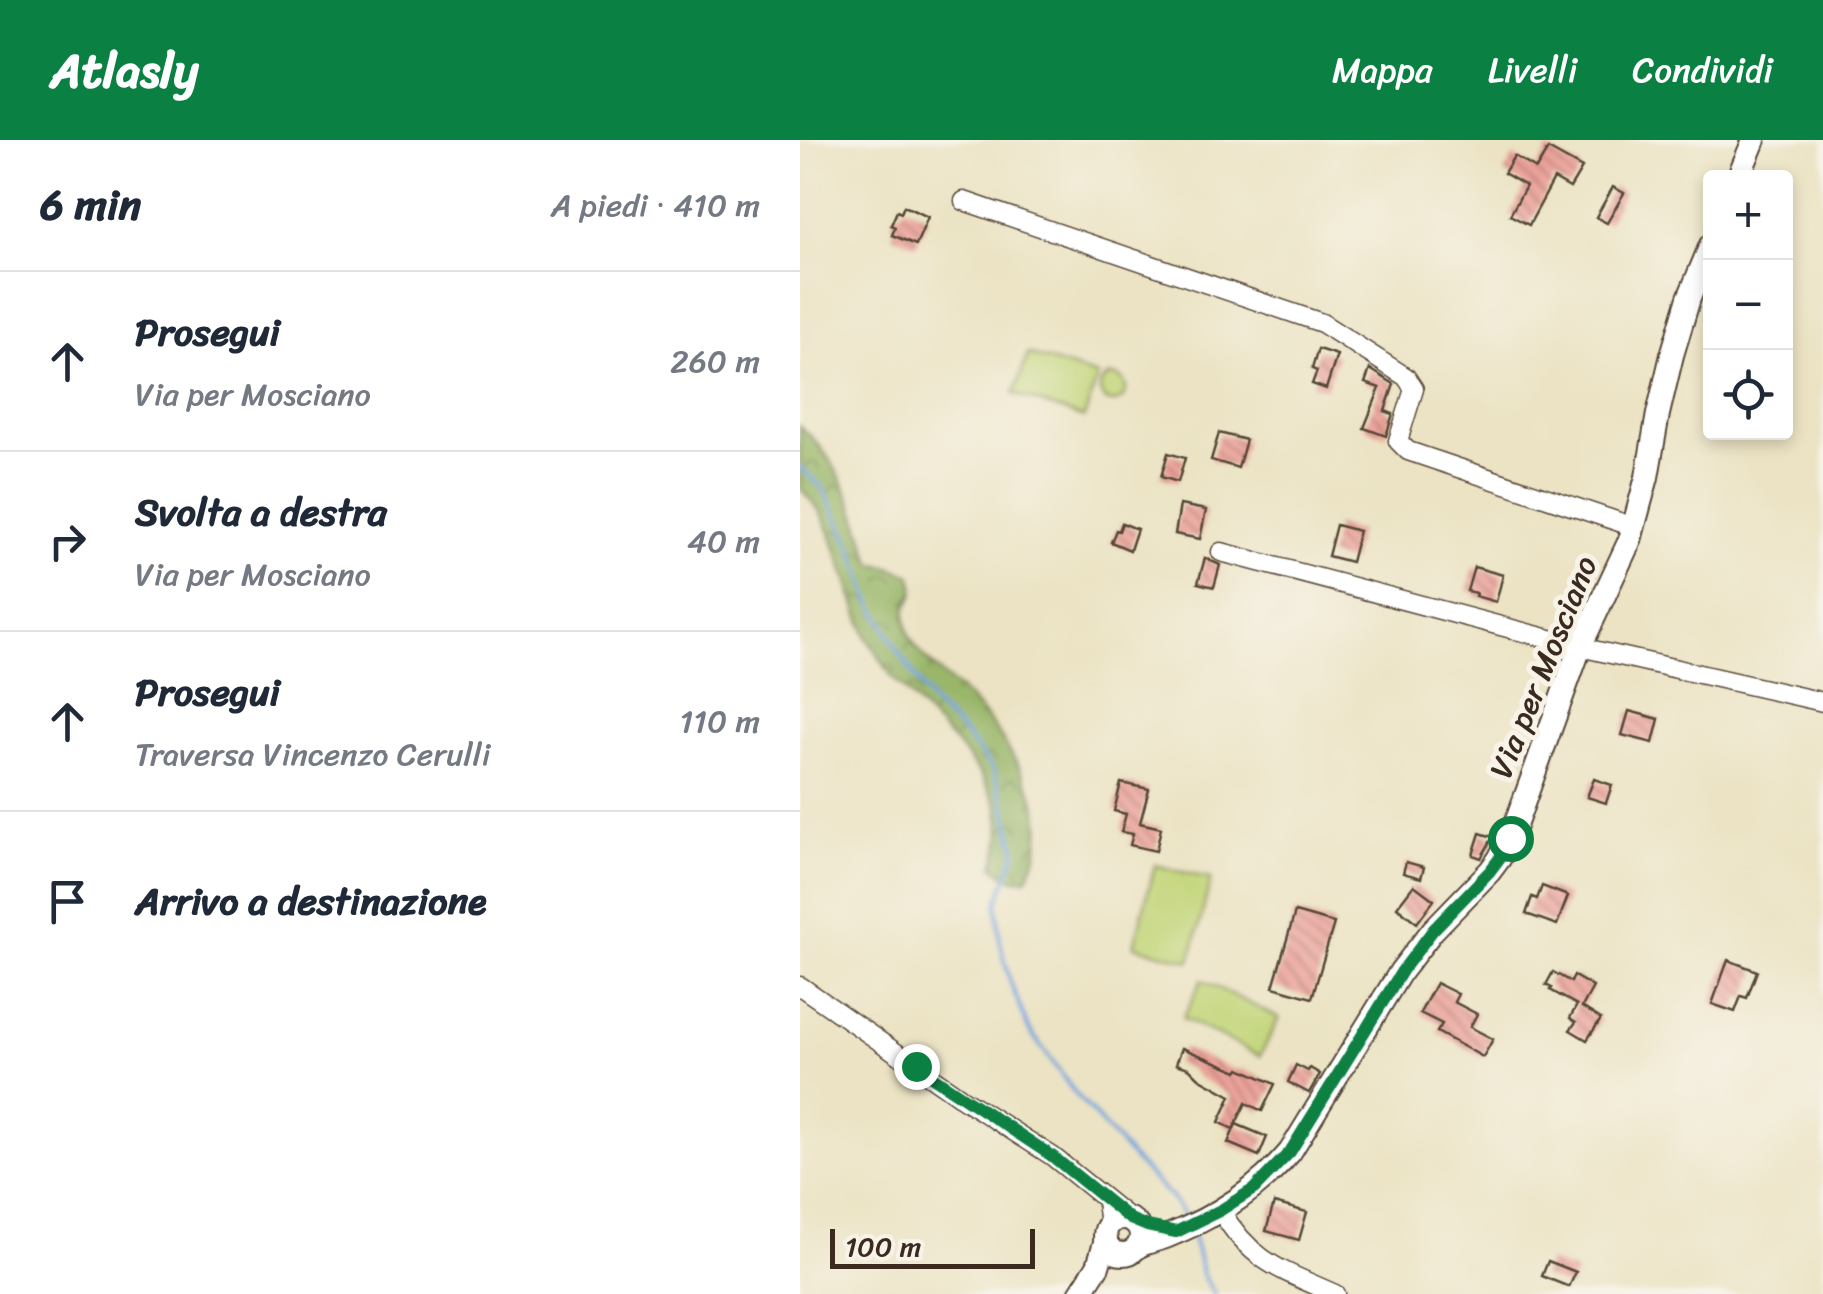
<!DOCTYPE html>
<html lang="it">
<meta charset="utf-8">
<style>
body{margin:0;font-family:Sriracha,sans-serif;background:#f6f6f7;color:#1f2937}
.controls{position:absolute;right:30px;top:30px;display:grid;overflow:hidden;border-radius:10px;box-shadow:0 5px 15px #0003}
.controls button{width:90px;height:90px;display:grid;place-items:center;padding:0;border:0;border-bottom:2px solid #e0e1e3;background:#fff;color:#1f2937;font:50px sans-serif}
.scale{position:absolute;left:30px;bottom:25px;width:205px;box-sizing:border-box;padding-left:10px;border:5px solid #3b2a1e;border-top:0;font-size:28px;line-height:35px;white-space:nowrap;color:#3b2a1e;-webkit-text-stroke:8px #f7f3e8;paint-order:stroke}
.stop{position:absolute;width:30px;height:30px;margin:-22px;border:8px solid #0b8043;border-radius:50%;background:#fff}
.stop.end{background:#0b8043;border-color:#fff;box-shadow:0 2px 10px #0008}
.list{margin:0;padding:0;list-style:none}
h2{display:flex;justify-content:space-between;align-items:center;height:130px;margin:0;padding:0 40px;font-size:42px}
h2 small{font-size:32px;font-weight:400;color:#747a83}
.list li{display:grid;grid-template-columns:65px 1fr auto;gap:30px;align-items:center;box-sizing:border-box;height:180px;padding:0 40px;border-top:2px solid #e0e1e3}
.list b{display:block;font-size:38px;white-space:nowrap}
.list p{margin:0;font-size:32px;white-space:nowrap;color:#747a83}
.list em{font-size:32px;font-style:normal;color:#747a83}
.icon{flex:none;width:55px;height:55px;fill:none;stroke:currentColor;stroke-width:2;stroke-linecap:round;stroke-linejoin:round}
.map{position:relative;flex:none;width:1023px;height:1154px;overflow:hidden}
header{display:flex;align-items:center;gap:60px;box-sizing:border-box;height:140px;padding:0 50px;background:#0b8043;color:#fff}
header strong{font-size:48px}
nav{display:flex;gap:55px;margin-inline-start:auto;font-size:35px}
main{display:flex}
aside{flex:1;background:#fff}
.map>svg:first-child{display:block}
.forest{fill:url(#forest-crowns);stroke:#6a7044;stroke-width:2.5}
.pitch{fill:#c2d579;stroke:#7e804c;stroke-width:2.5}
.lines{fill:none;stroke-linecap:round;stroke-linejoin:round}
.stream{stroke:#75a4de;stroke-width:4}
.building{fill:url(#building-back-hatch)}
.minor-casing{stroke:#554637;stroke-width:21}
.major-casing{stroke:#554637;stroke-width:26}
.minor{stroke:#fff;stroke-width:18}
.major{stroke:#fff;stroke-width:22}
.route{stroke:#0b8043;stroke-width:12}
.labels{text-anchor:middle;stroke-width:10;stroke-linejoin:round;paint-order:stroke}
.street-label{font-size:32px;fill:#3b2a1e;stroke:#f7f3e8}
</style>
<header>
<strong>Atlasly</strong>
<nav><a>Mappa</a><a>Livelli</a><a>Condividi</a></nav>
</header>
<main>
<aside>
<h2>6 min<small>A piedi · 410 m</small></h2>
<ul class="list">
<li><svg class="icon" aria-label="ahead" viewBox="0 0 24 24"><path d="M12 20V5M6 11l6-6 6 6"/></svg><div><b>Prosegui</b><p>Via per Mosciano</p></div><em>260 m</em></li>
<li><svg class="icon" aria-label="right" viewBox="0 0 24 24"><path d="M7 20v-9h11M14 6l5 5-5 5"/></svg><div><b>Svolta a destra</b><p>Via per Mosciano</p></div><em>40 m</em></li>
<li><svg class="icon" aria-label="ahead" viewBox="0 0 24 24"><path d="M12 20V5M6 11l6-6 6 6"/></svg><div><b>Prosegui</b><p>Traversa Vincenzo Cerulli</p></div><em>110 m</em></li>
<li><svg class="icon" aria-label="arrive" viewBox="0 0 24 24"><path d="M6 21V4h12l-3 4 3 4H6"/></svg><div><b>Arrivo a destinazione</b></div></li>
</ul>
</aside>
<div class="map">
<svg width="1023" height="1154" viewBox="0 0 1023 1154">
<defs>
<pattern id="forest-crowns" width="20" height="18" patternUnits="userSpaceOnUse" patternTransform="scale(2.5)"><rect width="20" height="18" fill="#99b669"/><path d="M2 6a3 3 0 1 1 6 0M12 15a3 3 0 1 1 6 0" fill="none" stroke="#7e9456"/></pattern>
<pattern id="building-back-hatch" width="6" height="6" patternUnits="userSpaceOnUse" patternTransform="scale(2.5)"><rect width="6" height="6" fill="#eba29a"/><path d="M-1 5l2 2M0 0l6 6M5-1l2 2" fill="none" stroke="#c0847d"/></pattern>
</defs>
<rect width="100%" height="100%" fill="#f7f3e8"/>
<filter id="ink" filterUnits="userSpaceOnUse"><feTurbulence type="fractalNoise" baseFrequency=".01" numOctaves="2"/><feDisplacementMap in="SourceGraphic" scale="20" xChannelSelector="R" yChannelSelector="G"/><feConvolveMatrix kernelMatrix="1 2 1 2 8 2 1 2 1" color-interpolation-filters="sRGB"/></filter>
<filter id="wash" filterUnits="userSpaceOnUse"><feTurbulence type="fractalNoise" baseFrequency=".0048" numOctaves="4" result="noise"/><feDisplacementMap in="SourceGraphic" scale="40" xChannelSelector="R" yChannelSelector="G"/><feGaussianBlur stdDeviation="2.25" result="paint"/><feColorMatrix in="noise" values="0 0 0 0 0 0 0 0 0 0 0 0 0 0 0 0 0 1.4 0 .05"/><feComposite in="paint" operator="in"/></filter>
<g filter="url(#wash)">
<rect width="100%" height="100%" fill="#ebe3c3"/>
<path class="forest" d="M0,286c33,28 50,68 63,109 3,11 5,19 10,29l14,2 24,9c1,5 3,10 3,15 0,8 -7,13 -8,21 -1,5 1,18 3,23 7,21 46,51 62,67 24,23 55,72 65,104 7,23 3,55 -10,74 -15,2 -22,-3 -32,-13l7,-30 -3,-29 -17,-32 -16,-21 -73,-77 -25,-39 -34,-98 -13,-29 -20,-23z"/>
<g class="pitch">
<polygon points="228,214 298,236 284,278 214,254"/>
<circle cx="313" cy="249" r="13"/>
<polygon points="355,725 411,739 390,821 334,806"/>
<polygon points="402,840 479,878 460,916 383,878"/>
</g>
<g class="lines">
<g class="stream">
<polyline points="0,327 23,348 52,408 71,461 97,509 132,563 163,592 193,629 205,667 216,712 197,763 200,801 210,841 228,888 274,952 334,1020 371,1057 387,1080"/>
<polyline points="392,1094 403,1136 414,1154"/>
</g>
</g>
<g id="blocks">
<g class="building">
<polygon points="748,9 782,28 770,48 754,39 729,85 710,75 726,46 704,33 714,16 736,29"/>
<polygon points="813,47 824,53 807,83 796,77"/>
<polygon points="104,66 128,77 116,105 92,95 95,87 91,85 97,71 101,73"/>
<polygon points="518,209 537,215 526,249 512,244 517,231 512,229"/>
<polygon points="570,229 594,244 585,271 593,274 586,296 564,288 580,248 565,243"/>
<polygon points="419,293 446,300 438,328 411,320"/>
<polygon points="368,313 385,318 378,342 361,337"/>
<polygon points="380,365 406,370 400,399 375,394"/>
<polygon points="322,383 337,389 330,410 311,402 316,390 319,391"/>
<polygon points="536,385 559,391 551,422 528,416"/>
<polygon points="405,418 420,425 414,447 398,443"/>
<polygon points="674,427 703,435 696,462 675,456 676,453 667,451"/>
<polygon points="829,571 859,579 853,603 822,595"/>
<polygon points="794,639 812,645 806,663 787,657"/>
<polygon points="321,643 349,649 340,683 361,688 356,711 330,705 333,694 321,692 326,674 314,671"/>
<polygon points="680,693 693,697 681,718 673,715"/>
<polygon points="606,722 624,727 621,738 603,733"/>
<polygon points="614,745 634,760 617,783 597,767"/>
<polygon points="742,746 768,756 757,785 726,774 732,757 737,759"/>
<polygon points="495,772 534,783 512,858 473,847"/>
<polygon points="928,820 957,831 947,858 941,856 935,872 912,864"/>
<polygon points="753,832 771,842 774,836 793,847 782,867 801,879 787,900 770,890 776,882 770,878 777,865 750,850 752,848 746,845"/>
<polygon points="636,843 658,854 654,862 677,874 670,887 693,899 683,917 637,892 642,884 620,873"/>
<polygon points="382,908 438,931 440,928 475,944 462,971 446,963 433,989 419,982 431,956 399,938 389,928 376,924"/>
<polygon points="496,925 508,931 510,928 520,934 509,953 488,942"/>
<polygon points="436,984 467,997 459,1016 428,1003"/>
<polygon points="474,1063 507,1072 499,1100 466,1091"/>
<polygon points="748,1121 776,1132 769,1147 742,1136"/>
</g>
</g>
</g>
<g filter="url(#ink)">
<use href="#blocks" fill-opacity="0" stroke="#554637" stroke-width="2.5"/>
<g class="lines">
<g class="minor-casing">
<g id="minor">
<polyline points="164,61 522,183 606,237 614,249 598,301 608,311 834,387"/>
<polyline points="421,412 780,507 1023,562"/>
<polyline points="0,846 160,957 252,1016 330,1079"/>
<polyline points="306,1060 309,1086"/>
<path d="M421,1071c31,52 61,59 114,83"/>
</g>
</g>
<g class="major-casing">
<g id="major">
<polyline points="938,38 954,0"/>
<circle cx="323" cy="1096" r="18"/>
<path d="M338,1106c10,-4 20,-6 30,-10 48,-19 89,-45 122,-84l111,-181 32,-41 57,-59 9,-12 13,-25 68,-187 50,-107 17,-63 11,-63 14,-59 17,-57 22,-53"/>
<polyline points="280,1154 298,1126 306,1099"/>
</g>
</g>
<use href="#minor" class="minor"/>
<use href="#major" class="major"/>
</g>
</g>
<g class="lines" filter="url(#ink)">
<polyline class="route" points="116,926 252,1016 330,1079 347,1086 376,1092 421,1070 454,1049 490,1012 602,831 633,790 690,731 699,719 710,698"/>
</g>
<g class="labels">
<g class="street-label">
<text transform="translate(743 527) rotate(-68)" y="11">Via per Mosciano</text>
</g>
</g>
</svg>
<div class="controls">
<button>+</button>
<button>−</button>
<button><svg class="icon" aria-label="locate" viewBox="0 0 24 24"><circle cx="12" cy="12" r="6"/><path d="M12 2v4M12 18v4M2 12h4M18 12h4"/></svg></button>
</div>
<div class="scale">100 m</div>
<div class="stop" style="left:710px;top:698px"></div>
<div class="stop end" style="left:116px;top:926px"></div>
</div>
</main>
